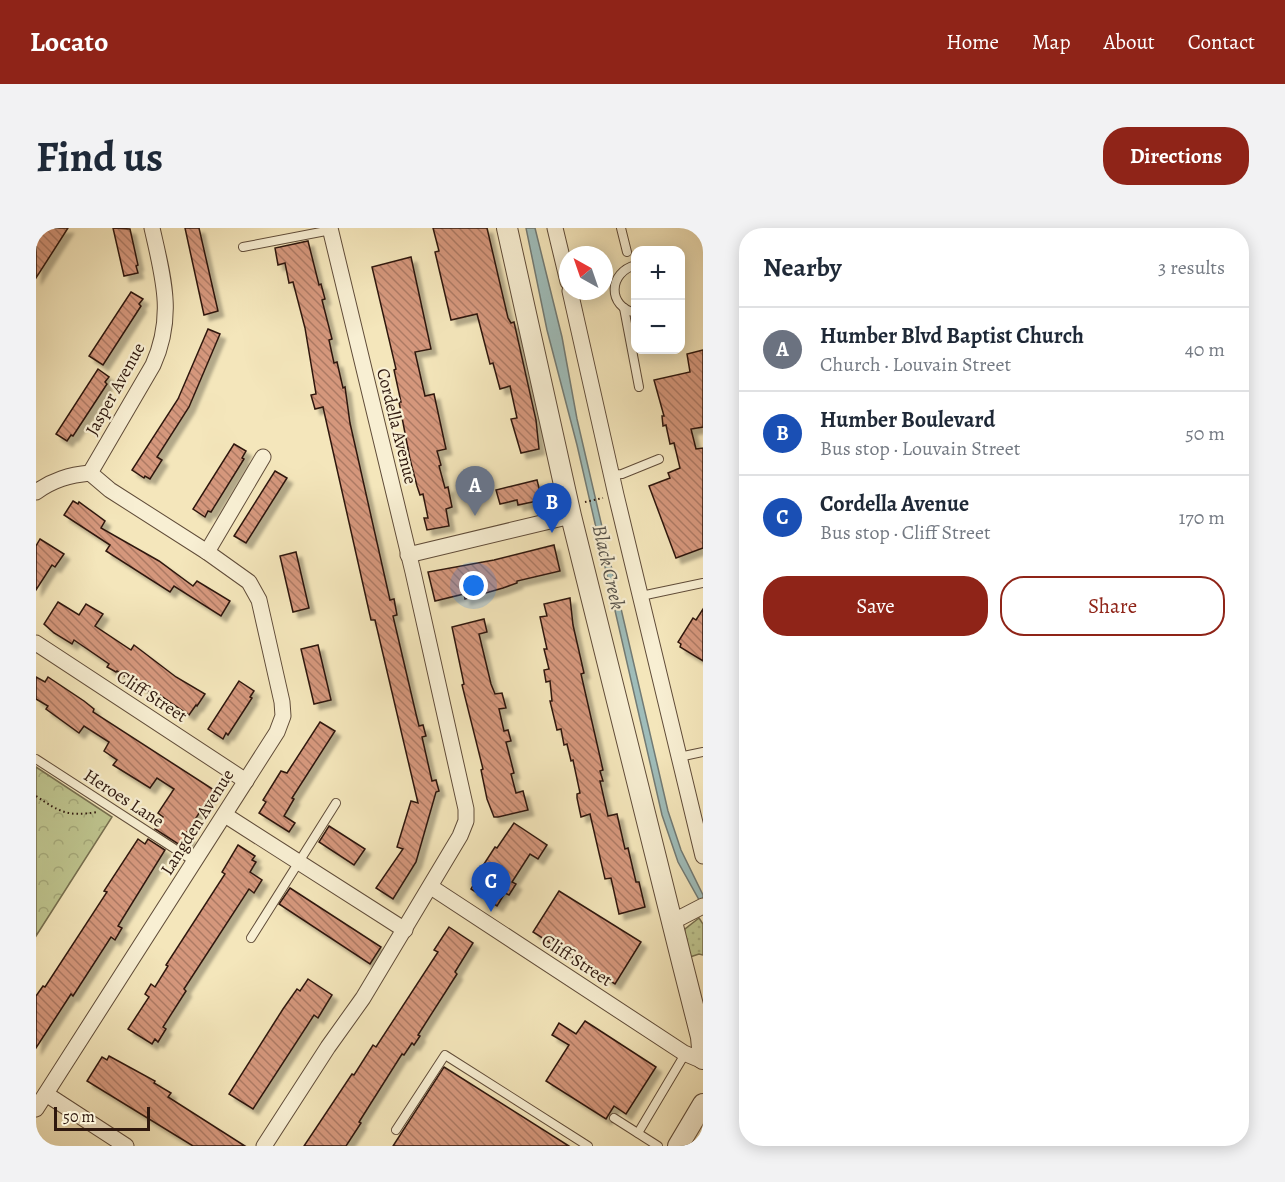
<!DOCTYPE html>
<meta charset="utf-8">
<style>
body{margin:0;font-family:Alegreya,serif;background:#f2f2f3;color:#1f2937}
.controls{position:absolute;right:18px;top:18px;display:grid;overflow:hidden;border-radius:12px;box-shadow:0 3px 15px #0003}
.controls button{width:54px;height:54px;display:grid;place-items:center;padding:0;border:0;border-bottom:2px solid #e0e1e3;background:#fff;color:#1f2937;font:30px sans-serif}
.compass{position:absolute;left:523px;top:18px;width:54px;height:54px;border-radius:50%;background:#fff;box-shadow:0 3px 15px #0003;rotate:320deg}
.scale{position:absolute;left:18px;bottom:15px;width:96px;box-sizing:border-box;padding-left:6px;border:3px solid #2f180e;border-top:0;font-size:16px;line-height:21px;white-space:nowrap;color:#2f180e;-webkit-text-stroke:4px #f8efd3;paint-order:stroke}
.you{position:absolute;left:438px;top:358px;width:21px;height:21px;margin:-15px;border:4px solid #fff;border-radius:50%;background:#1a73e8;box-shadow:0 0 0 9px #1a73e833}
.badge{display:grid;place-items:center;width:39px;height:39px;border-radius:50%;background:#8f2418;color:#fff;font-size:20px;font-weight:700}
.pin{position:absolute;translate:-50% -50px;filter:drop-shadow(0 2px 3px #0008)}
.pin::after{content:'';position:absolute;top:32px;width:21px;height:18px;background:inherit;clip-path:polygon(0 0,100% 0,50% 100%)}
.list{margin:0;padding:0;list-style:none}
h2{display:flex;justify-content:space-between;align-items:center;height:78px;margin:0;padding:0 24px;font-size:26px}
h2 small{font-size:20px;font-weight:400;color:#747a83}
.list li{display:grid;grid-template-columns:39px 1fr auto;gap:18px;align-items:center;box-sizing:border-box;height:84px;padding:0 24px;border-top:2px solid #e0e1e3}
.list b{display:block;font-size:22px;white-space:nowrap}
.list p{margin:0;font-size:20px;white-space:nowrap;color:#747a83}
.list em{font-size:20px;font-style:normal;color:#747a83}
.actions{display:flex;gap:12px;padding:18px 24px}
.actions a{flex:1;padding:14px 0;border:2px solid #8f2418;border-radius:24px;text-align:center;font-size:21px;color:#8f2418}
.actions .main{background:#8f2418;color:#fff}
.map{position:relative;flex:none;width:667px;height:918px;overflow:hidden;border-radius:24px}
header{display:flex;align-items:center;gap:36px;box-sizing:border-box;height:84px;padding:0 30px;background:#8f2418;color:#fff}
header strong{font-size:28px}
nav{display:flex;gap:33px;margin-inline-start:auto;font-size:21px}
.intro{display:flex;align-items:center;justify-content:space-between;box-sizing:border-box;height:144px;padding:0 36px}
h1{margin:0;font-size:42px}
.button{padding:15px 27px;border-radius:24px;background:#8f2418;color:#fff;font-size:21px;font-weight:700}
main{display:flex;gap:36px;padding:0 36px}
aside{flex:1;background:#fff;border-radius:24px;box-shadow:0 3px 15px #0003}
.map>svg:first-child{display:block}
.grass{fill:url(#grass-dots);stroke:#766e4e;stroke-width:1.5}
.park{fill:url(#park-crowns);stroke:#766e4e;stroke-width:1.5}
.water{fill:#9fbdba;stroke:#727b75;stroke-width:1.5}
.building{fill:url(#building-back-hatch);stroke:#2f180e;stroke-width:1.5;filter:url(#shadow)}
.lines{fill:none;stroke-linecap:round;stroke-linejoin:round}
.service-casing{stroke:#604c39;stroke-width:10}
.minor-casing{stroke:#604c39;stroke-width:17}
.tertiary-casing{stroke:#604c39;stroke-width:22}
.path{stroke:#2f180e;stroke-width:2;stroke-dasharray:1.5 3;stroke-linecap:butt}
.service{stroke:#f8efd3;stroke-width:8}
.minor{stroke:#f8efd3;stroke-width:15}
.tertiary{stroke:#f8efd3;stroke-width:20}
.labels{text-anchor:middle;stroke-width:4.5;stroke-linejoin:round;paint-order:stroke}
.street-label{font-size:18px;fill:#2f180e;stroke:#f8efd3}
.water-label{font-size:20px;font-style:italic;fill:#56524a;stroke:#f8efd3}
</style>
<header>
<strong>Locato</strong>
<nav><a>Home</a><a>Map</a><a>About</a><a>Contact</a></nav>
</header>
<div class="intro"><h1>Find us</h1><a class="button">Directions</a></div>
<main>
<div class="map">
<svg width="667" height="918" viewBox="0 0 667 918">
<defs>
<pattern id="grass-dots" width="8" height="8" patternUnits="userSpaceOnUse" patternTransform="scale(1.5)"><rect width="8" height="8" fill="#bec48e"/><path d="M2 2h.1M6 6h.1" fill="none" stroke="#a4a879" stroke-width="1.8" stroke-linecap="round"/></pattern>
<pattern id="park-crowns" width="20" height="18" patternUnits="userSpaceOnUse" patternTransform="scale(1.5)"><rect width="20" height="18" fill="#bec48e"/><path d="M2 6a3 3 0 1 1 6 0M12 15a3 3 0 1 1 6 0" fill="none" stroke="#a4a879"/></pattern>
<pattern id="building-back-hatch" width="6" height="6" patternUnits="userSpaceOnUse" patternTransform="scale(1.5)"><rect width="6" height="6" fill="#d5977c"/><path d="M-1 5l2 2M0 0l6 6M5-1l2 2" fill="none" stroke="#ad7a64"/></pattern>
<filter id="shadow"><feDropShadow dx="5.5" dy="5.5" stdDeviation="1.5" flood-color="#0004"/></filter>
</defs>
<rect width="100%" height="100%" fill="#f4e6bb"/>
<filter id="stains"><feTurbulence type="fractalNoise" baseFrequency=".00333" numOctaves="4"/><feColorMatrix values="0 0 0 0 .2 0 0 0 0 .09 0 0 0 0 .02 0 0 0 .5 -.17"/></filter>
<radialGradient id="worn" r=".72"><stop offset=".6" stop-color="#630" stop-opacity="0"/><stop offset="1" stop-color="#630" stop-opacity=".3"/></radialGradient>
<polygon class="grass" points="663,690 667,696 667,727 663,726 654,729 648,706 649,701"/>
<polygon class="park" points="0,539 76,589 0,708"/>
<polygon class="water" points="490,0 499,0 526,109 541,191 632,583 645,622 667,667 667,679 642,634 626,587 541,217 511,102"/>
<g class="building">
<polygon points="5,0 32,0 0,50 0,8"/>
<polygon points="77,0 94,1 102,37 100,38 102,45 88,48"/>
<polygon points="149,0 163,0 182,83 168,87"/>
<polygon points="397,0 451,0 472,90 475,95 478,94 500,192 503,221 485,225 475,191 481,190 474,158 464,161 457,135 454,136 441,86 415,92 399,24 403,23"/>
<polygon points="272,13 283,57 285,56 289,71 286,72 296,111 293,112 298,135 301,134 307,160 309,159 314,195 354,372 358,371 361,387 357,388 380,486 383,498 387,497 390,508 386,509 396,553 400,552 403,563 400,564 380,634 357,671 340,660 367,621 361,619 375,573 382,575 339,392 335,392 287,179 279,181 275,167 280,166 269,100 257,54 253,55 249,35 242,37 239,20"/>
<polygon points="375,29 395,121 379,124 389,168 398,166 410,221 401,223 405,237 403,238 409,260 412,259 416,279 410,281 413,298 391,302 388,290 392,290 387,266 384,267 381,258 374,231 363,174 365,174 358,142 360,141 336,39"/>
<polygon points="95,64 107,71 103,76 105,78 67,137 53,128"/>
<polygon points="172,101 184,106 153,179 121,229 126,232 114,251 109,248 108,250 96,242 142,171"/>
<polygon points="667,122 667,199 655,201 660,221 667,220 667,320 640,330 613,258 634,250 632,245 644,240 638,215 634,216 630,197 627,198 626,188 628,188 618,152 654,144 651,126"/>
<polygon points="62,141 73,149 69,154 71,156 37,208 35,207 31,213 20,206"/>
<polygon points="198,216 210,223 206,230 208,231 175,284 172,283 169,289 157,281"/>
<polygon points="239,243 251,250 210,315 198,308"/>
<polygon points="501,252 506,272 482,277 481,272 464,276 460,262"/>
<polygon points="37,273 42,276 43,274 69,293 65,300 123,333 157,358 161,353 194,373 185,388 138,358 134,364 70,323 74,317 28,287"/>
<polygon points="4,311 28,326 19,339 16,337 0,362 0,318"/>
<polygon points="518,317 524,343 481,353 481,355 467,360 429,371 428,366 399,373 392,344 458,332"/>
<polygon points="260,324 273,380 257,384 244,328"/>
<polygon points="534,370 537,397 548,445 545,446 567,542 564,543 567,553 564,553 572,588 581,586 589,621 592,620 600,654 603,654 609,679 583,686 575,650 569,651 554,586 545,589 541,570 541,566 544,565 537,532 535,533 531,516 528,517 525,501 521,502 514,473 516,473 514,453 510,454 508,442 513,441 508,421 511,421 504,389 511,388 508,376"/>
<polygon points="22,374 43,387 50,376 67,386 59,398 95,422 98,417 140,449 169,466 161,478 160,477 153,487 118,463 116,466 81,443 80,444 71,439 73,436 38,412 36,416 18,405 8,396"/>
<polygon points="667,381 667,433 644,419 645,416 642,414 657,390 660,392"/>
<polygon points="448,391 451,404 443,406 455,456 459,466 466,465 470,480 463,481 468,503 472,502 475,513 470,514 478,545 475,546 480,565 487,563 492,582 462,589 458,589 451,571 445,542 447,541 426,457 428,456 416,399"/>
<polygon points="282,417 295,472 278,476 265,421"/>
<polygon points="0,449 9,454 12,449 48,473 58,481 57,484 178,562 149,607 154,610 147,619 119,601 127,589 122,585 138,561 121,550 114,560 77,537 81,532 68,523 73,514 48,498 43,505 10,481 12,478 0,471"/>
<polygon points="203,453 218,463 214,469 216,470 192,507 190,505 187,511 172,501"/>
<polygon points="284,494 299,503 256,570 258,571 248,588 259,595 253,604 223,585 230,574 227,572 245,543 251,545"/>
<polygon points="478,595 511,617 502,631 494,626 476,654 480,656 473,667 469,665 461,678 435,661 439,654 437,653 459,619 461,620"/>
<polygon points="293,598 329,621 318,637 283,614"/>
<polygon points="102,611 109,616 112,611 129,622 82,698 86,700 79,712 75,709 37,768 35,766 0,820 0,768 7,758 9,759 71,664 68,663"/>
<polygon points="202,617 219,628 216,632 220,634 214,644 226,652 218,665 213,661 148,761 150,763 127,799 130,801 122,814 119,811 116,816 92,801 113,769 109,766 115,756 119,759 132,738 130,737 189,646 186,644"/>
<polygon points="254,660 345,719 334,736 243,676"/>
<polygon points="523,663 605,714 579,756 497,704"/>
<polygon points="413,699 437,715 419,744 421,746 382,807 384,808 378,817 376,815 368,827 366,826 323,894 325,895 310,918 268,918 316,846 318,847 337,817 340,819 402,724 398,722"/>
<polygon points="272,751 296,767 282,790 278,787 217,881 193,866 247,781 261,761 264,763"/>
<polygon points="549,793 620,839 590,886 578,878 570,891 510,853 533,817 516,807 523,795 540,806"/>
<polygon points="73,828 119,853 118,855 135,865 132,869 209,918 157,918 51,853 66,829 71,832"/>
<polygon points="408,839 533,918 357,918"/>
</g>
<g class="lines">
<g class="service-casing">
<g id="service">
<polyline points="585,0 591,24"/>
<polyline points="207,19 295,2"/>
<path d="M600,37c-28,7 -29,42 0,48"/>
<polyline points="588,80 603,159"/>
<polyline points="575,247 586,246 623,231"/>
<polyline points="605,368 667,355"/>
<polyline points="643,529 667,524"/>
<polyline points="0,531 159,634"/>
<polyline points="215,710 300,575"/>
<polyline points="578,890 622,918"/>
<polyline points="360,902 409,827 552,918"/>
<polyline points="602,905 649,826"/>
</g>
</g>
<g class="minor-casing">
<g id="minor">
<polyline points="519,0 532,54"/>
<polyline points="534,63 580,267 667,628"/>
<path d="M54,245l63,-108c22,-49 10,-88 -1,-137"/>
<path d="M0,264c17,-12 33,-17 54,-19"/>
<polyline points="171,324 227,229"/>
<polyline points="372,327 535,288"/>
<polyline points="0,415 210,553"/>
<polyline points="189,587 369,702"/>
<polyline points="395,659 648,825 667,833"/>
<polyline points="636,694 667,678"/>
<polyline points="10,866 90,918"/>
<polyline points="0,881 241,504 247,488 246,474 223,372 213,354 171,324 74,262 54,245"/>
<polyline points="228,918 292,819 327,770 424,608 430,593 430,581 377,344 294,0"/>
</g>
</g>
<g class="tertiary-casing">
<g id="tertiary">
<polyline points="471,0 535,288 646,734 665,809 667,831"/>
<polyline points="642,918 667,876"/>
</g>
</g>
<g class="path">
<polyline points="549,274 567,270"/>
<path d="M0,568c24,16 31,21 61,16"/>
</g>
<use href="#service" class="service"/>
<use href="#minor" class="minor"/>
<use href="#tertiary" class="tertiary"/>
</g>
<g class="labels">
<g class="street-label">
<text transform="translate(79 161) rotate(-61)" y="6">Jasper Avenue</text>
<text transform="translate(361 198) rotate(76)" y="6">Cordella Avenue</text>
<text transform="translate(116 468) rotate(33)" y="6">Cliff Street</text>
<text transform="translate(88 570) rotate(33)" y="6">Heroes Lane</text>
<text transform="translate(161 594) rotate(-58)" y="6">Langden Avenue</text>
<text transform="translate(541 732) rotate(33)" y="6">Cliff Street</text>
</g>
<g class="water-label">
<text transform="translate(573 339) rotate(77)" y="7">Black Creek</text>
</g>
</g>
<rect width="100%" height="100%" filter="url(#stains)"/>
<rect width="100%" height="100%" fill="url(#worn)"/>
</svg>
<div class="controls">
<button>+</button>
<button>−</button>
</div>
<svg class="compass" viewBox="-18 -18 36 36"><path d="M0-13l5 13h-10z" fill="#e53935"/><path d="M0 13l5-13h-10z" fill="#747a83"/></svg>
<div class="scale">50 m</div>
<div class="you"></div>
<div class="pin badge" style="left:439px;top:288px;background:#6b7280">A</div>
<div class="pin badge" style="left:516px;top:305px;background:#1a4fb4">B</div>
<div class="pin badge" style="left:455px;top:684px;background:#1a4fb4">C</div>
</div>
<aside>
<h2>Nearby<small>3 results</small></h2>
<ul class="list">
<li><span class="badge" style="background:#6b7280">A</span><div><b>Humber Blvd Baptist Church</b><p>Church · Louvain Street</p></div><em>40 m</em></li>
<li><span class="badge" style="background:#1a4fb4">B</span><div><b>Humber Boulevard</b><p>Bus stop · Louvain Street</p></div><em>50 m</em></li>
<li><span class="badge" style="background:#1a4fb4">C</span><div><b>Cordella Avenue</b><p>Bus stop · Cliff Street</p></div><em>170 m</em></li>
</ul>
<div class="actions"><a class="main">Save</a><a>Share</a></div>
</aside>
</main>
